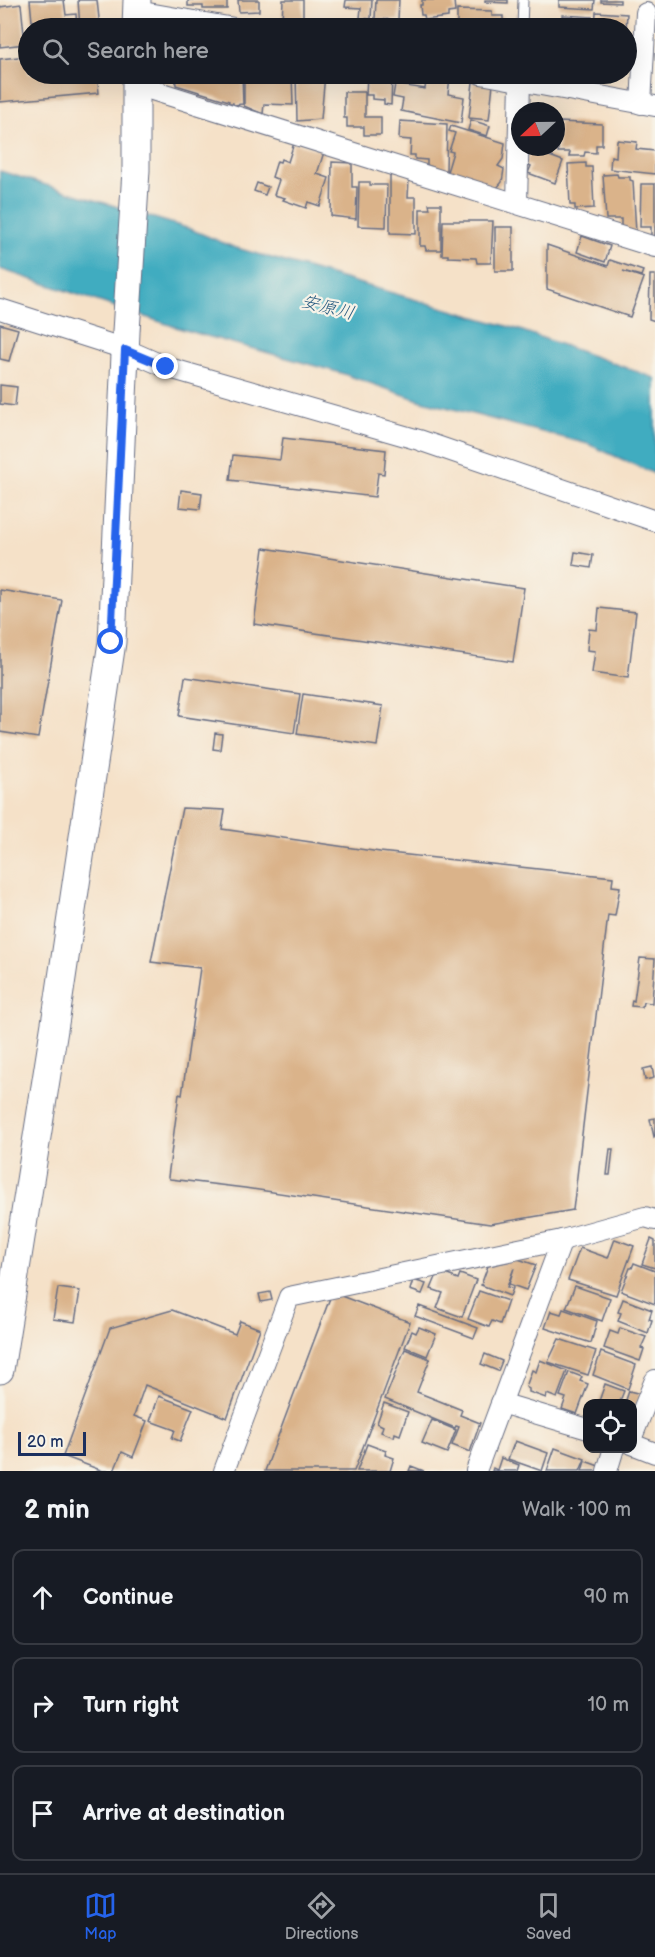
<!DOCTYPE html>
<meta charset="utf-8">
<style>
body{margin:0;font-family:"Balsamiq Sans","Klee One",sans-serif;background:#20242c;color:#f1f3f6}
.controls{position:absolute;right:18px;bottom:18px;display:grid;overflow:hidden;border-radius:12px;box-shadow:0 6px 24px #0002}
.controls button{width:54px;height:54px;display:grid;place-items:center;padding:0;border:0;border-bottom:2px solid #363941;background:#171b24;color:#f1f3f6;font:30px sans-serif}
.compass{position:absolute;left:511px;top:102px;width:54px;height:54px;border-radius:50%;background:#171b24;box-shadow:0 6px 24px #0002;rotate:248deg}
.scale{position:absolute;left:18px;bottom:15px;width:68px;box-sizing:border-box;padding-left:6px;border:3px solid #1b2f5e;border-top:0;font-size:16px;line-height:21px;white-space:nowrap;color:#1b2f5e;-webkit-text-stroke:4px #f7f3e8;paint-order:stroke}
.stop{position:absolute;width:18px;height:18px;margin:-14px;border:4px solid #2563eb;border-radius:50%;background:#fff}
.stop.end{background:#2563eb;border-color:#fff;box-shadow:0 2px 6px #0008}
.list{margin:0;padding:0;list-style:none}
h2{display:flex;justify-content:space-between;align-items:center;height:78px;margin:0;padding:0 24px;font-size:26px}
h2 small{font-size:20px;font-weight:400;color:#9ea1a6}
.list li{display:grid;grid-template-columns:39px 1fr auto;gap:18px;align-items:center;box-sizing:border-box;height:96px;margin:0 12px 12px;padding:0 12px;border:2px solid #363941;border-radius:12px}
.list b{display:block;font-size:22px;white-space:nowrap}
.list em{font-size:20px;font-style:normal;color:#9ea1a6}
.icon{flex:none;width:33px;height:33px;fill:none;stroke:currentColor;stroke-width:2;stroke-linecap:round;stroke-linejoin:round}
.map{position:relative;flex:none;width:655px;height:1471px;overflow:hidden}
.search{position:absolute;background:#171b24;box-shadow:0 6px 24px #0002;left:18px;right:18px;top:18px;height:66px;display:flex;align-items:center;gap:15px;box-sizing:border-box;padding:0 21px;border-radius:33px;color:#9ea1a6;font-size:22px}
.sheet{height:402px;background:#171b24}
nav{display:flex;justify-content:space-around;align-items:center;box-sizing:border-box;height:84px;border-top:2px solid #363941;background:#171b24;font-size:16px;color:#9ea1a6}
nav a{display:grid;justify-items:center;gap:3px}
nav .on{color:#2563eb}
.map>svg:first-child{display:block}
.water{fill:#41acc0;stroke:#2e6e8f;stroke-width:1.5}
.building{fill:#dab38a}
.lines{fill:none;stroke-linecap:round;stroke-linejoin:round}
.lane-casing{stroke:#676d83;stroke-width:11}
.street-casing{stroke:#676d83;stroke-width:22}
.secondary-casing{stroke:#676d83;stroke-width:29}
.lane{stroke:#fff;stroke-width:9}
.street{stroke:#fff;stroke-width:20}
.secondary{stroke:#fff;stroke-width:27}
.route{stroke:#2563eb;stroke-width:8}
.labels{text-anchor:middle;stroke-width:4.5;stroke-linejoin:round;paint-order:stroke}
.water-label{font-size:18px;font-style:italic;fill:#285b80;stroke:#f7f3e8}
</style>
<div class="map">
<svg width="655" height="1471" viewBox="0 0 655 1471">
<rect width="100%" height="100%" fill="#f7f3e8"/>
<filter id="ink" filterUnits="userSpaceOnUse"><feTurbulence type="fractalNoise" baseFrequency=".0167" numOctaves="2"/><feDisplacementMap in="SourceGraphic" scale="12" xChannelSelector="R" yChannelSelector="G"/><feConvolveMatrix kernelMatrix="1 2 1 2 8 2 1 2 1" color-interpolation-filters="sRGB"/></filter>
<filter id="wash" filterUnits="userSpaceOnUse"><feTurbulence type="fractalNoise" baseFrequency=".008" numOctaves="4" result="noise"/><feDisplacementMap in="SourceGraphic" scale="24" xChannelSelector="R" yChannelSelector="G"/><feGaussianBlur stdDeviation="1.35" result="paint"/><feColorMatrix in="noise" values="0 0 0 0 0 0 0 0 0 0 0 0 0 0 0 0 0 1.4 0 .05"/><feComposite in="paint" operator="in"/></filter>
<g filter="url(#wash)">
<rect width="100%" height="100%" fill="#f5e1c8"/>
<polygon class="water" points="0,171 190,229 233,247 517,329 655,378 655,474 588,444 419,400 341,373 185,330 0,269"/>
<g id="blocks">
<g class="building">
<polygon points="30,0 64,0 66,15 76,14 77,28 47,28 46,20 32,21"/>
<polygon points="78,0 97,0 100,28 80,28"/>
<polygon points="188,0 227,0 227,9 203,9 203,6 188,6"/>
<polygon points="238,0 259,0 259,11 239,12"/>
<polygon points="283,0 303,0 303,22 282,22"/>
<polygon points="346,0 372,0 371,19 360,18 361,8 345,7"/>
<polygon points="376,0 399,0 398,20 375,19"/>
<polygon points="422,0 454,0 455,12 448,13 448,17 425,20 424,15 421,15 420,5 422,5"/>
<polygon points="485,0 508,0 508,3 485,2"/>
<polygon points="559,0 595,0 594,9 559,7"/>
<polygon points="601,0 620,0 620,3 601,2"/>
<polygon points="21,4 25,44 0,47 0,7"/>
<polygon points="457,10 492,11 492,16 503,16 503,28 457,28"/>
<polygon points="596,12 627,14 626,28 595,28"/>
<polygon points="562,15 592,17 591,28 558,28 558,23 562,23"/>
<polygon points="28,56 28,74 97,74 99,93 0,102 0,59"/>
<polygon points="175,74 242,74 243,104 233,105 233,103 228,103 229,101 176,85"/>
<polygon points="244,74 292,74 293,105 264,104 263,114 244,106"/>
<polygon points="296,74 325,74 321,119 297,121"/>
<polygon points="367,74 388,74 387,77 392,77 391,105 384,104 384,100 372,99 372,95 366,95"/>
<polygon points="427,74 450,77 448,94 464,97 461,123 401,111 403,99 393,97 395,84 425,89"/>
<polygon points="542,74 575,74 575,78 542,75"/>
<polygon points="473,82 493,84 489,120 469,118"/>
<polygon points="344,92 365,92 365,117 381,117 381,135 364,135 364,127 347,127 347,118 344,118"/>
<polygon points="471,120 490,126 487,136 468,130"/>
<polygon points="400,121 447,124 446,172 427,165 427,160 415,159 415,155 410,155 411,140 399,139"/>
<polygon points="559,122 602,124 602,145 596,145 596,153 585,152 584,156 569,156 570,152 558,152"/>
<polygon points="451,126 505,143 503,159 498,166 504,169 502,182 497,188 447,172 453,152 449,151 455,133 449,131"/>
<polygon points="617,140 637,142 636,149 655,151 655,174 610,169 611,156 616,157"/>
<polygon points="294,143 324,152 317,174 329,178 320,206 308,202 306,208 283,200 285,198 274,195 279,180 272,177 277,161 280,162 281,159 288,162"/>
<polygon points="531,149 563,161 555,183 528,173 531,166 526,164"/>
<polygon points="332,162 352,163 352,187 357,187 356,219 331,216"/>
<polygon points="586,163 586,167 592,167 594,208 575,209 575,205 570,205 568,164"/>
<polygon points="617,174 618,177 630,177 630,180 633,181 636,233 621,230 621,219 606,219 603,175"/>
<polygon points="390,175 409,179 408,197 416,197 416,234 390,233"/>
<polygon points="359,182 370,182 370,185 387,185 386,227 358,226"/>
<polygon points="257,183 268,187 265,195 254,191"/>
<polygon points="641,184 655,184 655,241 651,241 651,227 640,227"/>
<polygon points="429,204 441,204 441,250 426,250 425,246 420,246 420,209 430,209"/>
<polygon points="443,221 493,221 491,263 477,263 476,258 448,257 448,255 442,255"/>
<rect x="495" y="227" width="18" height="44"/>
<polygon points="582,236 610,246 605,262 577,252"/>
<polygon points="547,245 608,266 610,260 643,271 641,276 623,271 644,278 630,317 547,289"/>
<polygon points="650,275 655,275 655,321 649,319"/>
<polygon points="0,324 18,329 9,361 0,359"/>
<polygon points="0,385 17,387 15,406 0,404"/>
<polygon points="283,438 386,450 384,474 378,473 375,497 230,480 233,455 280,460"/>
<polygon points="181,490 202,493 200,509 179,507"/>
<polygon points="264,548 524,588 513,662 254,624"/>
<polygon points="575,552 593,555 591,568 573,565"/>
<polygon points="0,590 62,600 38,738 0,732"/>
<polygon points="599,608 636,612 628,678 592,673 595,651 587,650 589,629 597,630"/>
<polygon points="185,677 300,694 294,733 179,716"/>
<polygon points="303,694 383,706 377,746 297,734"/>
<polygon points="215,733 222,734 220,750 213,749"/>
<polygon points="182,808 225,810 222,829 380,852 613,877 612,886 620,887 615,916 608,915 573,1210 490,1224 245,1188 170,1179 168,1177 179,1094 182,1095 200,968 151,962"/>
<polygon points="640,958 655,959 652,1003 643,1002 642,1007 631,1006 632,1000 634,1001"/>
<polygon points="652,1067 654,1078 645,1080 643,1069"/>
<polygon points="655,1118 655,1136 654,1137 650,1119"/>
<polygon points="610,1149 613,1149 610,1175 607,1175"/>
<polygon points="615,1239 634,1246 616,1295 568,1280 580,1248 608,1258"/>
<polygon points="651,1239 655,1241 655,1268 642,1264"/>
<polygon points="518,1259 536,1265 526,1290 509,1284 514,1268 507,1287 513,1288 510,1296 481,1285 488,1266"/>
<polygon points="634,1263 655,1271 655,1304 621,1291 630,1268 632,1268"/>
<polygon points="445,1274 458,1279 460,1274 476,1280 462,1317 437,1308 443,1293 431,1289 436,1277"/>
<polygon points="413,1280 426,1284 422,1294 410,1290"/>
<polygon points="575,1286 610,1298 602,1321 566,1308"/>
<polygon points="58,1288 80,1291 75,1322 53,1319"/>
<polygon points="479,1291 508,1301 500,1324 492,1321 489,1327 468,1319"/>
<polygon points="270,1292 272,1300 261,1302 259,1294"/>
<polygon points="341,1296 410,1322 354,1471 265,1471 330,1298"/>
<polygon points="623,1299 652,1310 649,1319 652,1320 648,1333 618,1321 621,1313 618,1312"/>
<polygon points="419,1306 478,1328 474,1338 415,1316"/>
<polygon points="563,1309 597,1321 591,1343 545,1328 551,1311 561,1314"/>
<polygon points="172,1310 235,1334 240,1321 260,1329 227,1418 145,1385 134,1416 147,1421 133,1457 122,1452 114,1471 103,1471 63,1456 110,1328"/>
<polygon points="419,1327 436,1334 427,1356 405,1347 412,1331 416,1333"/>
<polygon points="620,1328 646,1337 641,1348 644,1349 640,1361 604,1348 610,1331 618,1334"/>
<polygon points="559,1339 596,1351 588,1375 548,1362"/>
<polygon points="405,1349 430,1359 417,1392 462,1410 460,1415 480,1423 470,1452 452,1445 459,1427 456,1426 455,1428 385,1399"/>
<polygon points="601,1352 636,1365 628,1389 593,1375"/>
<polygon points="485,1354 502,1361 498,1371 481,1364"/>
<polygon points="540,1360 567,1371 557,1398 547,1394 546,1398 529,1392 529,1389 526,1387 532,1370 536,1372"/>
<polygon points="569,1372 582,1377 580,1381 588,1384 577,1414 562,1409 566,1398 560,1396"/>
<polygon points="605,1384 624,1391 620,1401 625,1403 629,1391 641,1394 632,1412 632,1404 598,1404"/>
<polygon points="159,1396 193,1409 180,1441 172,1438 175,1430 150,1421"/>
<polygon points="384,1403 408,1412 400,1435 395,1433 394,1437 381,1432 383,1426 377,1423"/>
<polygon points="432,1420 456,1430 447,1453 422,1443"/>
<polygon points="515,1441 548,1453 542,1471 508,1459"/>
<polygon points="367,1444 386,1451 385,1455 394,1458 390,1471 357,1471"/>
<polygon points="555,1448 585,1459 580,1471 547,1471"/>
<polygon points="501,1458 519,1465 517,1471 492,1471 493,1468 497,1470"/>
<polygon points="585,1461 599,1466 598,1471 582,1471"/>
<polygon points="411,1466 424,1471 409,1471"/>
</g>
</g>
</g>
<g filter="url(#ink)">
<use href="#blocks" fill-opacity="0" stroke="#676d83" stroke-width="1.5"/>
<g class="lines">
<g class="lane-casing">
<polyline id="lane" points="522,28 523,0"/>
</g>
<g class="street-casing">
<g id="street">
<polyline points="137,11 234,28"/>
<polyline points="481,74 655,106"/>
<polyline points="136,85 655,247"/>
<polyline points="641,104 646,13"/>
<polyline points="517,203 520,81"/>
<polyline points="0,309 125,349 166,367 419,440 655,521"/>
<polyline points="501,1403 588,1429"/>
<polyline points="632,1437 655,1380"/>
<polyline points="632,1444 655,1453"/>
<polyline points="224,1471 289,1297 562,1240 645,1217 655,1220"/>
<polyline points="476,1471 562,1240"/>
<polyline points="607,1471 614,1448"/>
</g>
</g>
<g class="secondary-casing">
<g id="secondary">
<polyline points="136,28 137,0"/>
<polyline points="0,1370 59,998 112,642 126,332 136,170 136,74"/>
</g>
</g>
<use href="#lane" class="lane"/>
<use href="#street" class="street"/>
<use href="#secondary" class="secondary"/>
</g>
</g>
<g class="lines" filter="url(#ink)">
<polyline class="route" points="111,642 125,350 166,367"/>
</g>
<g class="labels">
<g class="water-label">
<text transform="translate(328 307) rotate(14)" y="6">安原川</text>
</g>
</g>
</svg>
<div class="controls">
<button><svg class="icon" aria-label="locate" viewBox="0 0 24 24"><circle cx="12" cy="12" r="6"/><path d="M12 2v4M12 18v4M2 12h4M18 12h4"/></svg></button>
</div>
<svg class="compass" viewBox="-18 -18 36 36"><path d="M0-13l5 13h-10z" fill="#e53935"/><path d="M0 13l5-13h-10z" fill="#9ea1a6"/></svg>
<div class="scale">20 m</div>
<div class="stop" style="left:111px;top:642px"></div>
<div class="stop end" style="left:166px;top:367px"></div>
<div class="search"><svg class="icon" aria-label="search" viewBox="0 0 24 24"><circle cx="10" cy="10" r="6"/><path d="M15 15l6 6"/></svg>Search here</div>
</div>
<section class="sheet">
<h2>2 min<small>Walk · 100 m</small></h2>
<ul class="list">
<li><svg class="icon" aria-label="ahead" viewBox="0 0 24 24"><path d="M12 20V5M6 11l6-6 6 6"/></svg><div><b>Continue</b></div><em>90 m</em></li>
<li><svg class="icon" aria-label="right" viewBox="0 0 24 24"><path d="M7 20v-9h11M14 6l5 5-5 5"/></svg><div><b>Turn right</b></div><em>10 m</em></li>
<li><svg class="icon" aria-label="arrive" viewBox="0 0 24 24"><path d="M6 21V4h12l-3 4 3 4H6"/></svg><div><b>Arrive at destination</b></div></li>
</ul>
</section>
<nav>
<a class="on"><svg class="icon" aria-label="map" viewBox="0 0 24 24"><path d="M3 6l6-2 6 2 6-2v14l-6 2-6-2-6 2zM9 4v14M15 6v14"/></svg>Map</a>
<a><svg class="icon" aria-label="directions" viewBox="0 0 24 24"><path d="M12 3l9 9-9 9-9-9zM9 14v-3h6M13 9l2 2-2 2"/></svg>Directions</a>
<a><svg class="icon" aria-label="saved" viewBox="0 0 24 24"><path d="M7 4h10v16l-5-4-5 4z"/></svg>Saved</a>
</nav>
